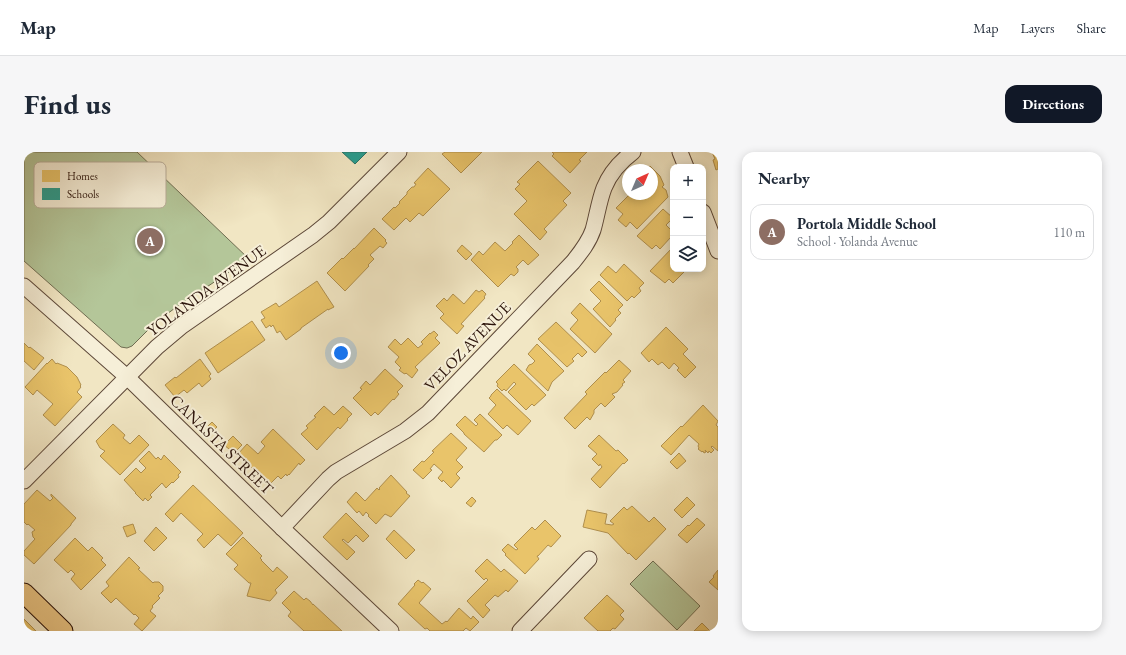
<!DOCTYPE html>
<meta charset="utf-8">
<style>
body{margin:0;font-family:"EB Garamond",serif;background:#f6f6f7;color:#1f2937}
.controls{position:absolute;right:12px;top:12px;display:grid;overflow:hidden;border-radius:8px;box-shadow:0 2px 10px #0003}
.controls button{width:36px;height:36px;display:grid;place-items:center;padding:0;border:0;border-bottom:1px solid #e0e1e3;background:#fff;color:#1f2937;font:20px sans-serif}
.compass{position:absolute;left:598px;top:12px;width:36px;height:36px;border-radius:50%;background:#fff;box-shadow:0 2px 10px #0003;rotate:44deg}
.you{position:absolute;left:317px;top:201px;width:14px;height:14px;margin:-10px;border:3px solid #fff;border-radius:50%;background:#1a73e8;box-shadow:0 0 0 6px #1a73e833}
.badge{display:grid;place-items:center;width:26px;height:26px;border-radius:50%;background:#111827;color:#fff;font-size:13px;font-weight:700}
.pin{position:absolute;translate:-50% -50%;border:2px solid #fff;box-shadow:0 1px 4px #0006}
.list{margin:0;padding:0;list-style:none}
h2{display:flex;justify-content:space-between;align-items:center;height:52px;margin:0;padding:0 16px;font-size:17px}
h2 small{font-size:13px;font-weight:400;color:#747a83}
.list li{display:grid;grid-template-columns:26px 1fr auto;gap:12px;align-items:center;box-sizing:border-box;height:56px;margin:0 8px 8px;padding:0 8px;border:1px solid #e0e1e3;border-radius:12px}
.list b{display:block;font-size:15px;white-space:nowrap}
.list p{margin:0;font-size:13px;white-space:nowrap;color:#747a83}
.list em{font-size:13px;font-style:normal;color:#747a83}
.icon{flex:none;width:22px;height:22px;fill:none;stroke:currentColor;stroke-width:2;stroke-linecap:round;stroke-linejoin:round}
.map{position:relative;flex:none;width:694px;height:479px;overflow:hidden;border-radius:12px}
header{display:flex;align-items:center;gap:24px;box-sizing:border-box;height:56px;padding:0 20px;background:#fff;border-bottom:1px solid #e0e1e3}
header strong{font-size:19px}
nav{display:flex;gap:22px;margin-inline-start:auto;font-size:14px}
.intro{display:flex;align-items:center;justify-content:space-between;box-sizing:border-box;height:96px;padding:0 24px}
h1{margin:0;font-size:28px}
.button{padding:10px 18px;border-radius:12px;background:#111827;color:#fff;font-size:14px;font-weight:700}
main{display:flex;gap:24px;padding:0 24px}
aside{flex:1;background:#fff;border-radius:12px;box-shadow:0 2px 10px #0003}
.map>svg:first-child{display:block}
.green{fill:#b4c699;stroke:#6f6c51}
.homes{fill:#e9c46a;stroke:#b08f4d}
.schools{fill:#2a9d8f;stroke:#2a7367}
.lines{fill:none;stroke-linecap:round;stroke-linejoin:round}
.minor-casing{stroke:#5c4738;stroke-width:17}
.major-casing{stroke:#2a1209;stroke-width:21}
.minor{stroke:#f6efd8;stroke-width:15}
.major{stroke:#e8c382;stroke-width:19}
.labels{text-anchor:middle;stroke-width:4;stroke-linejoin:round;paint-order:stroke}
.street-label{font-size:16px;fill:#2a1209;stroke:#f6efd8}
.key{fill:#f6efd8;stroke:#b9ad9a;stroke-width:1}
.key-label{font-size:11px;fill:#2a1209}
</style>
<header>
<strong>Map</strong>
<nav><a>Map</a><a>Layers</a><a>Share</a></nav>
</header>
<div class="intro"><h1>Find us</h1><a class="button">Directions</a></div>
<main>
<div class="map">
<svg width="694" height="479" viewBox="0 0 694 479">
<rect width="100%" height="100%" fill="#f1e6c3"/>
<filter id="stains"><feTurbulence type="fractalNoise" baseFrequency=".005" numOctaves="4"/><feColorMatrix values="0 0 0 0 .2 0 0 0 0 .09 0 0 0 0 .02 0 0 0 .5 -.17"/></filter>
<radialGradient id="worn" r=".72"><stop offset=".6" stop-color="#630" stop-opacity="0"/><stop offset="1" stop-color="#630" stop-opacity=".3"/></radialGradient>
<g class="green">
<polygon points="0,0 113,0 225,107 151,156 130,172 108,194 103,196 97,195 0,109"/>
<polygon points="629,409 676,454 653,478 606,432"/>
</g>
<g class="homes">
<polygon points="421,0 458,0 437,21 418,2"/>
<polygon points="528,0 563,0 555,8 557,9 546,21 528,4 530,2"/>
<polygon points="688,0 694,0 694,17 692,18 689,8 691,7"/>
<polygon points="514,9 547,41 539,49 543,53 520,77 523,80 516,88 490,62 503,49 491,37 496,32 493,30"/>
<polygon points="626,14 636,24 640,33 638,35 642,38 644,45 613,77 606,70 602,75 594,68 599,62 592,56 606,42 628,42 628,18 621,18"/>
<polygon points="404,16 426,37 399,64 395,61 386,70 382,66 370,78 358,67 370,55 371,56 376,51 375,50 383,42 383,40 388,35 390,35 392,32 390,31"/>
<polygon points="639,57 649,66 642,73 649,80 649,85 648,86 647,85 636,97 632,93 628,97 613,84"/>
<polygon points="350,76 362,88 361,89 363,91 359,96 356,94 346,103 350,107 344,113 345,114 321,139 303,121 318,106 319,107 330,96 330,97"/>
<polygon points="495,83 515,103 504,113 499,108 492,115 494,117 494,120 490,124 487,122 474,135 447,108 455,99 459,103 471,90 481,99 489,91 488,90"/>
<polygon points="438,93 448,102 442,108 433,99"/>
<polygon points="649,95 649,117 663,117 649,131 645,127 641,131 626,119"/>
<polygon points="600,112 620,131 615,136 617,139 610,146 608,144 603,149 576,123 584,114 592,121"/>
<polygon points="293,129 310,155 304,158 304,157 277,176 277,177 262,188 256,179 253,181 249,173 247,175 246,173 242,176 237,168 241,166 237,160 252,151 255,155"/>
<polygon points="575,129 599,153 594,158 597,161 591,167 592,168 586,175 569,157 577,149 566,138"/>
<polygon points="452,138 455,140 458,138 462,142 460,145 461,146 437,172 440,174 433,182 416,166 420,162 412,154 420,146 423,149 429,142 440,152"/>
<polygon points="556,151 588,182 571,201 546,177 554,168 547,161"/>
<polygon points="228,169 241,188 194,221 181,201"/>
<polygon points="532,170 563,200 558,205 554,201 548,207 550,209 543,215 514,187"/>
<polygon points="642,175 664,197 659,202 672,215 661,226 653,218 655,216 650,211 645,217 638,210 634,213 628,207 625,210 617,201"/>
<polygon points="410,179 414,183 411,186 416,191 391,215 394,218 388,226 382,221 381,222 379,221 375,218 377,216 371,210 375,205 364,195 371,187 377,193 384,186 394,196 399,192 397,190 406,181 406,182"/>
<polygon points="0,191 5,196 6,195 20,206 10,218 0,209"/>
<polygon points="513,192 540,219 528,230 524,239 502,218 505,213 508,212 511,209 504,202"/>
<polygon points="28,207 32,212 33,211 43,215 53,225 57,233 56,234 57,235 53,240 58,245 31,274 19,263 29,252 13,238 9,243 1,235 23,211 23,212"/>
<polygon points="176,207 187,222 185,224 187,227 178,235 175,231 163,241 160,238 151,245 141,233 151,225 152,226"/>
<polygon points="595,208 607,219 599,228 601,230 598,232 599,233 593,240 588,242 591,245 581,255 577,251 570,258 570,261 566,268 563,265 551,277 540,266 563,242 561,240 581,220 582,221"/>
<polygon points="490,212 522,243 510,254 508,252 502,258 484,240 492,232 490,230 482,239 480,237 478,239 473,234 474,232 472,230"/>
<polygon points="361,217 379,234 373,240 375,242 370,248 369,247 354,263 351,260 347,264 329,246 338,237 336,236 342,229 346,233"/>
<polygon points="473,237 507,269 494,283 483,273 479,277 464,262 472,253 465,246 467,244 467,243"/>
<polygon points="679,253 694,269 692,273 694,275 694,299 688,294 687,295 690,298 687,301 685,299 684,301 681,298 682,300 680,301 679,299 678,300 674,297 675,296 674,294 675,292 665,283 647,303 637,294 657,274 658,275"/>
<polygon points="300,254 310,263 319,254 328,262 323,267 324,268 316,277 314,275 293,298 277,282 284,276 282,274 292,265 290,264"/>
<polygon points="456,262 478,283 473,288 471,288 460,300 440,282 440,281 432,273 441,264 452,274 454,272 450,268"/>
<polygon points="188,270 193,275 189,279 184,274"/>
<polygon points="89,272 101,283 99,286 106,292 115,283 125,293 96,323 76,304 81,299 76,296 72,289"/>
<polygon points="249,277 281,308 276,313 275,311 265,323 265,322 263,324 262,322 257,327 254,324 246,332 234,318 232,320 214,302 223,292 234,302 241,294 237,290"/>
<polygon points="427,281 443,296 432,308 439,315 432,322 436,326 427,336 419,328 418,330 414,326 419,320 410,312 406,317 408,318 399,327 389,318 398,309 400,310 410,300 408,299"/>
<polygon points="575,283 592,299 594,298 604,308 600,312 599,311 576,336 567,327 578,315 576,312 575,314 568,307 573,302 564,294"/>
<polygon points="209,284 218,293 210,301 200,293"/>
<polygon points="125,299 132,307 134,305 137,308 140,303 157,320 154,323 155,325 149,331 148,330 142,336 138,331 126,343 128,345 124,349 121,346 119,349 111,341 112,341 100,328 112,316 117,321 122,316 115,309"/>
<polygon points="655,301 662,309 653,317 646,310"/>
<polygon points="367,323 383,340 382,341 386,344 367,365 361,362 352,372 344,364 345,363 342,360 339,364 335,359 333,361 323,350 332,340 341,349 353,336 355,338 356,337 355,336"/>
<polygon points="169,333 219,381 207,394 194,382 180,396 173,388 179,382 157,361 149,370 141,362"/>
<polygon points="13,338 26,349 29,346 27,344 27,342 52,366 47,372 47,373 10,412 0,403 0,399 11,387 9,385 8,380 11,378 4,372 3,373 0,370 0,352"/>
<polygon points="448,345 452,349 447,355 442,351"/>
<polygon points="663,345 671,353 658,366 650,358"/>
<polygon points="608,354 625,370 630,365 642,377 612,408 605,401 604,402 584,381 559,375 563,358 583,362 581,372 588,373 590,372 586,369 600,355 603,358"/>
<polygon points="322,361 345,384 339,390 332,383 324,391 319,387 318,388 331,400 323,408 299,385"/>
<polygon points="673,366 681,373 663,391 654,383 664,373 665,374"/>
<polygon points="521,368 537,384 527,395 524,393 514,404 513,404 515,407 501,422 481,403 482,402 478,398 484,392 492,398 494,397 490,393 508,375 511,378"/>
<polygon points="109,372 112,381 103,385 99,375"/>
<polygon points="132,375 143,386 130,399 120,389"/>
<polygon points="370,378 391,398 382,407 362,387"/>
<polygon points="219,385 238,404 236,406 238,408 237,408 249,420 253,415 264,425 251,438 253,441 246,449 223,444 227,431 225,431 210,417 214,413 202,402"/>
<polygon points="51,386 64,399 68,395 79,406 77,408 82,413 57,438 47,427 51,422 47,418 44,421 30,408"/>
<polygon points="105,405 116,416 114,417 129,431 130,430 135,430 139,434 139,439 134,444 136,446 128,454 129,455 126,459 132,464 118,479 110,472 115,466 111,462 110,463 92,446 87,451 77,441 85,434 82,430"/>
<polygon points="463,407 477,420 480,417 494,429 484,440 482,438 474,445 471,443 461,453 466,458 459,466 443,449 464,428 462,426 460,428 451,419"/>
<polygon points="694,418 694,438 685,430 690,425 689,424"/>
<polygon points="394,428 398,431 399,430 407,437 395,451 418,472 422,469 423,470 435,456 447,467 449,464 455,470 446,479 442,476 439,479 406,479 403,476 401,477 374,452 391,433 390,432"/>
<polygon points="270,439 280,448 282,446 286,449 289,453 289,452 318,479 280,479 264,464 267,460 258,451"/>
<polygon points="583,443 600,459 596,463 600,467 591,477 589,476 586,479 574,479 560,466"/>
<polygon points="0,467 12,479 0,479"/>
<polygon points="678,471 686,479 670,479"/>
</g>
<polygon class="schools" points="318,0 343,0 331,12"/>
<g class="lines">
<g class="minor-casing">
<g id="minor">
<polyline points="656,0 662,15"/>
<polyline points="679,60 694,99"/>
<polyline points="0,134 103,225 258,376 367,479"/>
<polyline points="0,329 133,195 158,174 289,83 305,70 375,0"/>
<path d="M258,376l46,-49 8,-7 69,-41 23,-18 145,-151c8,-10 16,-20 20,-32 4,-14 6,-29 11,-42 6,-15 17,-27 29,-36"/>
<polyline points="496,479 565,407"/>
</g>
</g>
<g class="major-casing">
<polyline id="major" points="0,441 39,479"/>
</g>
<use href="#minor" class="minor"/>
<use href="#major" class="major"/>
</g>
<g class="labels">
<g class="street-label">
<text transform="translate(182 138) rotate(-36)" y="6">YOLANDA AVENUE</text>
<text transform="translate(443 194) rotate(-46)" y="6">VELOZ AVENUE</text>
<text transform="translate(198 292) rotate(44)" y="6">CANASTA STREET</text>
</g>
</g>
<rect x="10" y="10" width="132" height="46" rx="6" class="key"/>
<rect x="18" y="18" width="18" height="12" fill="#e9c46a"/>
<rect x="18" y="36" width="18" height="12" fill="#2a9d8f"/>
<g class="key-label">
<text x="43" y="28">Homes</text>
<text x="43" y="46">Schools</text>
</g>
<rect width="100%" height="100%" filter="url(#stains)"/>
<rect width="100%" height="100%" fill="url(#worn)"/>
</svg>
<div class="controls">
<button>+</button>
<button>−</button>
<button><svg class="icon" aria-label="layers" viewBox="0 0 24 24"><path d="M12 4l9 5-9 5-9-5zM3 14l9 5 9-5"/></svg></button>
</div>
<svg class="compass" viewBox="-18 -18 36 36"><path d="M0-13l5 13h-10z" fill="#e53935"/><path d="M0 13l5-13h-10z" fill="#747a83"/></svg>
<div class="you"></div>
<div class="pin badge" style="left:126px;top:89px;background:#8d6e63">A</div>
</div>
<aside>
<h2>Nearby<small></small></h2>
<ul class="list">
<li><span class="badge" style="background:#8d6e63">A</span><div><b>Portola Middle School</b><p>School · Yolanda Avenue</p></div><em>110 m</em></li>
</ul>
</aside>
</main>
